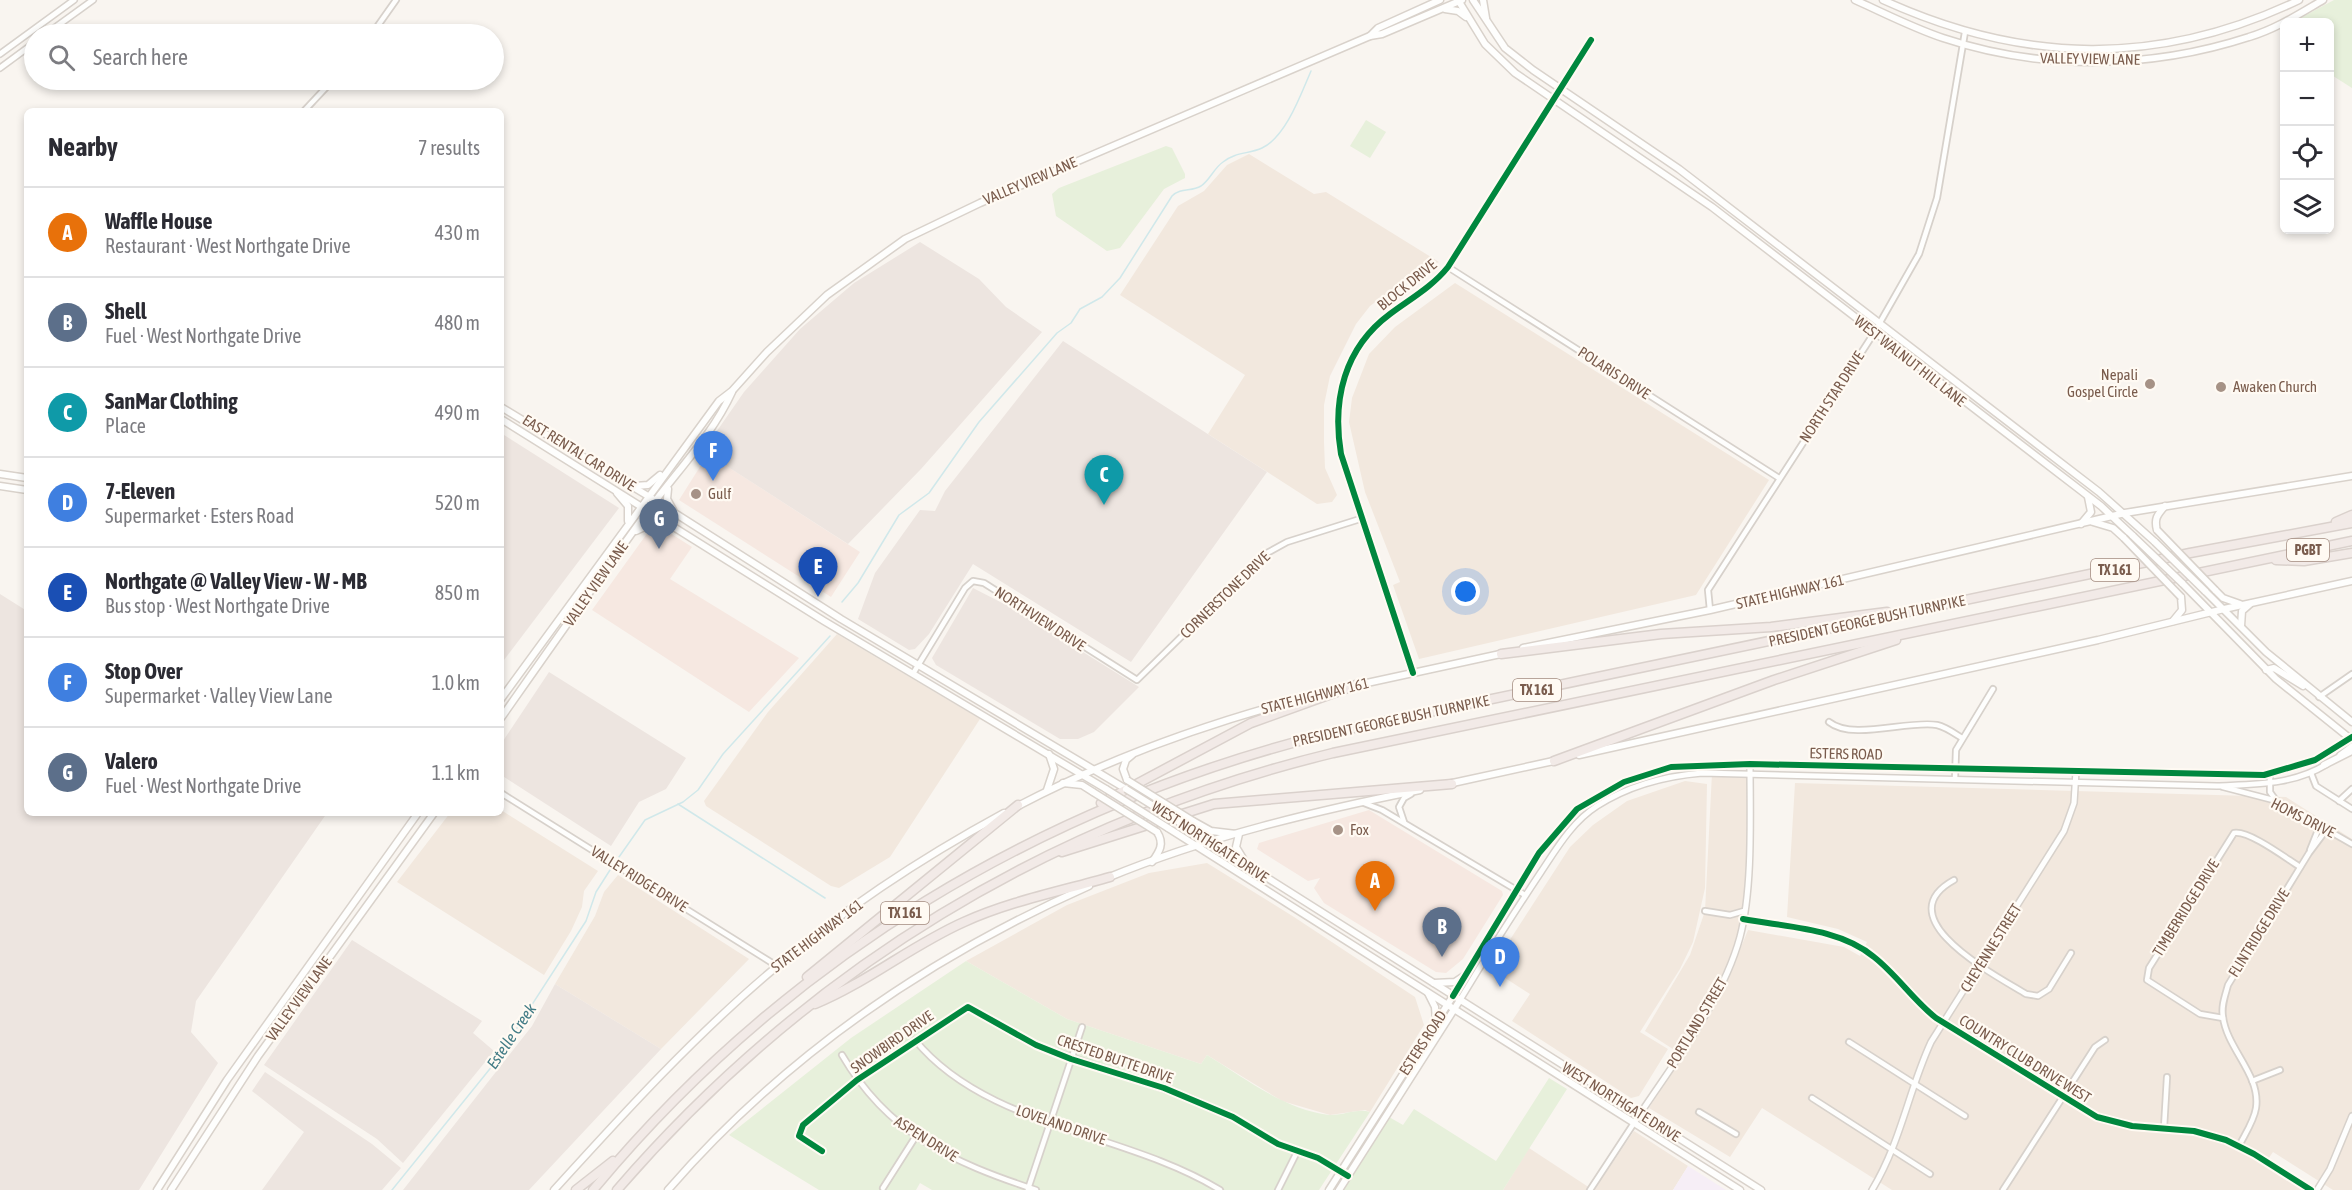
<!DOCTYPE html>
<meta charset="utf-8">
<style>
body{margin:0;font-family:"Asap Condensed",sans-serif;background:#f2f2f3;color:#2b2b33}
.controls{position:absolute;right:18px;top:18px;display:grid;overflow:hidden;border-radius:9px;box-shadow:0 3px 9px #0003}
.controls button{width:54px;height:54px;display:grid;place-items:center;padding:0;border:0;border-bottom:2px solid #e1e1e2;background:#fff;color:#2b2b33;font:30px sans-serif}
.you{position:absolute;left:1466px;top:592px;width:21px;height:21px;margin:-15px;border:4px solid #fff;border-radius:50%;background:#1a73e8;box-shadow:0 0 0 9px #1a73e833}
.badge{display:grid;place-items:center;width:39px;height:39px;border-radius:50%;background:#625958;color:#fff;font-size:20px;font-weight:700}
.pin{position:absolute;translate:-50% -50px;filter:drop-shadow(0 2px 3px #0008)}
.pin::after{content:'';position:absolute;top:32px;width:21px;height:18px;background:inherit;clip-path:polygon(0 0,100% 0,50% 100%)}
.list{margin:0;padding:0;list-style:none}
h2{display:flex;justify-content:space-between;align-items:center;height:78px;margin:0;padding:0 24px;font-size:26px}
h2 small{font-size:20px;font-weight:400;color:#7c7c81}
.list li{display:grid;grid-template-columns:39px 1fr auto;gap:18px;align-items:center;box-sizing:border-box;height:90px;padding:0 24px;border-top:2px solid #e1e1e2}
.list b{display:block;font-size:22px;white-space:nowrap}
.list p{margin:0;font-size:20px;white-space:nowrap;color:#7c7c81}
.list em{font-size:20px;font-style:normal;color:#7c7c81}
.icon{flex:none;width:33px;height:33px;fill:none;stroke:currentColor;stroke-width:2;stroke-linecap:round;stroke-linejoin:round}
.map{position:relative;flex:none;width:2352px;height:1190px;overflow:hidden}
.search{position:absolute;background:#fff;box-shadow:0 3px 9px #0003;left:24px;top:24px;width:480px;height:66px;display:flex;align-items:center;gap:15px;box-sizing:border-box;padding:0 21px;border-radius:33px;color:#7c7c81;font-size:22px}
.panel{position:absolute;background:#fff;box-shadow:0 3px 9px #0003;left:24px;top:108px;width:480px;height:708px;border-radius:9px}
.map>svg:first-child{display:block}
.residential{fill:#f2e8de}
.commercial{fill:#f6e8e1}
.industrial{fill:#ede5e0}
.education{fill:#f6eef6}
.green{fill:#e7f0db}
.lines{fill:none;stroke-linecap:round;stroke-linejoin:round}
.stream{stroke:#d0e8ea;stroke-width:1.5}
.minor-casing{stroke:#d7d1cb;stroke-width:8}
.tertiary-casing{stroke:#d7d1cb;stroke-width:8}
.secondary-casing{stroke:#d9d2cb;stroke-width:9}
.motorway-casing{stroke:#dad1cc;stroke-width:11}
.minor{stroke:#fefefd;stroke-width:4.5}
.tertiary{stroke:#fefefd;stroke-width:5}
.secondary{stroke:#fefefd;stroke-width:6}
.motorway{stroke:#f2eae7;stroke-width:8}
.secondary-bridge-casing{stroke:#d9d2cb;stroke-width:9;stroke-linecap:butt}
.secondary-bridge{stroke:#fefefd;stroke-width:6}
.cycleway-casing{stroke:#fffaf3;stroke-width:10}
.cycleway{stroke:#00873e;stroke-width:6}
.poi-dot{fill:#a69286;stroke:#fffaf3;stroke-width:2}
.labels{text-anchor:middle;stroke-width:4.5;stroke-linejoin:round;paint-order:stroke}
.shield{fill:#fffaf3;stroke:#a28b7f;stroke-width:1.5}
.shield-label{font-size:14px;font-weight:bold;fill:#7a5c4d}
.street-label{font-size:15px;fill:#7a5c4d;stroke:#fffaf3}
.poi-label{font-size:15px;fill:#7a5c4d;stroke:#fffaf3;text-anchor:start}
.water-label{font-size:16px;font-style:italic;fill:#437c86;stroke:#fffaf3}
</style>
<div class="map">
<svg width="2352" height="1190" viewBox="0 0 2352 1190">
<rect width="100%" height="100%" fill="#f9f5f0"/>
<g class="residential">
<polygon points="1249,154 1314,194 1326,192 1439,262 1411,276 1370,306 1356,324 1330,376 1324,405 1324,442 1325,468 1337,495 1332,502 1317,504 1208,434 1245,375 1120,295 1178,206 1204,191 1227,165"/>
<polygon points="1455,283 1769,480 1696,595 1419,659 1393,585 1400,582 1365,492 1349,422 1352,398 1369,354 1395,327"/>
<polygon points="837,634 980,719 890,857 839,888 831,886 706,806 704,801 768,712"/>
<polygon points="1712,773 1750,774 1744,911 1736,950 1721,986 1679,1053 1645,1031 1690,955 1705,911"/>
<polygon points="1685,781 1707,784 1705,888 1693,942 1680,969 1640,1032 1668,1049 1639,1096 1631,1098 1512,1021 1530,994 1491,969 1570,847 1593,825 1627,801"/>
<polygon points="1795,783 2286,797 2352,839 2352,1190 2333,1190 2273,1152 2264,1165 2303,1190 1892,1190 1762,1108 1730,1157 1649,1108 1726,984 1748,930 1844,947 1860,956 1867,942 1838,929 1787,917"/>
<polygon points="501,810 598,871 584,891 582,907 571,931 544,975 397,882 450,813 501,813"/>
<polygon points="1207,863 1294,917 1415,997 1424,1025 1370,1112 1365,1110 1330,1115 1282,1101 1207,1055 1201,1064 1067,1019 966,961 1067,905 1149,873"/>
<polygon points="618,875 749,959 661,1049 555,984 595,916 604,892"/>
<polygon points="1634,1131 1688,1166 1673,1190 1594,1190"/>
<polygon points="1529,1148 1593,1190 1503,1190"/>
</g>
<g class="commercial">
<polygon points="708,454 860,552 831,597 679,500"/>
<polygon points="659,526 692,547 670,579 799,658 749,712 592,610 651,528"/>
<polygon points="1369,810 1502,891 1503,895 1463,959 1446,973 1436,972 1324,903 1314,888 1320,878 1308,881 1257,849 1259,843"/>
</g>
<g class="industrial">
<polygon points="920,242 979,279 1006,307 1042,332 921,469 848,544 703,451 744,392 800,329 854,283"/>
<polygon points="1063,341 1267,472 1131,662 973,564 929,634 915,649 909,650 858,619 875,573 920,510 935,511 945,491"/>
<polygon points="501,433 619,508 501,664"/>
<polygon points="973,588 1014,609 1139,687 1094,732 1078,739 1060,739 936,665 932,658"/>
<polygon points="0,594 27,611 27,813 327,813 196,1001 191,1032 218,1063 139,1190 0,1190"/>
<polygon points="549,672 686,758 666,789 639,802 611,846 501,775 501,744"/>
<polygon points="352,940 482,1021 473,1033 494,1051 403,1163 377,1139 264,1065"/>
<polygon points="555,984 661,1049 529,1190 403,1190 532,1026"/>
<polygon points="265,1072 372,1144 401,1168 382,1190 262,1190 304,1132 252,1091"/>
</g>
<polygon class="education" points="1688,1166 1726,1190 1673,1190"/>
<g class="green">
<polygon points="2334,0 2352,0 2352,88 2330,74 2330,22 2293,22"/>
<polygon points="1366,120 1386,132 1370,158 1350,146"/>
<polygon points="1166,146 1172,148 1185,174 1185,178 1164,189 1120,248 1107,251 1056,216 1052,194 1059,188"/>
<path d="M966,961l101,58 134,45 6,-9c38,23 76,54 122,60 14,1 28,-7 41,-3l-51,78h-387l-12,-7 -4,7h-97l-90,-55 122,-97z"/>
<polygon points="1549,1078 1567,1089 1503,1190 1343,1190 1389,1117 1403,1125 1414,1109 1496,1161"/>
</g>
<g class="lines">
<g class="stream">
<path d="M842,602l16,-19 41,-68 30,-22 50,-71 78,-89 14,-10 9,-14 22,-12 18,-19 52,-82c9,-9 19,-4 29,-10 9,-6 13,-18 22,-24 12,-10 26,-8 39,-14 24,-11 39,-54 49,-77"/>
<polyline points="678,804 825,898"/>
<polyline points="619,857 645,820 683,802 698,790 723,754 830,636"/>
<polyline points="392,1190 493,1065 586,921 596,892 610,870"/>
</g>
<g class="minor-casing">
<g id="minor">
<polyline points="372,34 396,0"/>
<polyline points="304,111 333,80"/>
<polyline points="1448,267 1779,478"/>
<polyline points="1710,610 1708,590 1874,333 1919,254 1937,198 1965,32"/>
<polyline points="914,672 965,588 973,581 984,583 1137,680 1267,553 1287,542 1360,519"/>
<path d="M1413,673l-72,-219c-9,-54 3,-106 49,-140 20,-15 42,-27 58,-47l143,-227"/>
<polyline points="2319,697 2352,674"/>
<path d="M1829,722c24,19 78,-2 108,3 9,2 17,8 25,13"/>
<polyline points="2311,773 2316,786 2352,809"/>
<polyline points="2270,775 2270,792 2275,799"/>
<polyline points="1955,779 1956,750 1993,689"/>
<polyline points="2223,787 2277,801 2352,844"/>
<polyline points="501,793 777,966"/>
<polyline points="2339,801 2352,789"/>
<polyline points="1364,803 1382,810 1525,895"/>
<polyline points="1404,822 1399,807 1404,798 1411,794"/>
<polyline points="2310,850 2320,825"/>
<path d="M1954,880c-69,38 41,95 72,114l12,2 11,-7 22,-36"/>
<polyline points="1705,911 1730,915 1744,911"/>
<path d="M2223,1018l-23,-4 -53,-34 2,-12 85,-135c15,-3 53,26 66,34"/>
<path d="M915,1040c72,88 211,92 305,150"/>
<polyline points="1849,1042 1965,1116"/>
<path d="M842,1055c46,79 110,107 194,135"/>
<polyline points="2252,1081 2280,1070"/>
<polyline points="1812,1098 1930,1174"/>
<polyline points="1699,1112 1736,1134"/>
<polyline points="2164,1128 2167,1077"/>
<path d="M2239,1146c6,-12 15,-25 17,-38 5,-33 -29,-59 -33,-91 -2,-11 2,-21 5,-32l81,-132 18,-24"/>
<polyline points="822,1151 799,1136 803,1125 857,1080 968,1007 1036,1045 1190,1098 1233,1117 1278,1144 1318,1158 1343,1173"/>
<polyline points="883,1188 916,1136"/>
<polyline points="1028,1189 1082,1027"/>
<polyline points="1278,1190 1298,1150"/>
<polyline points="1590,1190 1634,1123"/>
<polyline points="2003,1190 2095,1047 2105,1040"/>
</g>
</g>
<g class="tertiary-casing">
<g id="tertiary">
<polyline points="46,34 93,0"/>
<polyline points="0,54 74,0"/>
<polyline points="0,68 34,43"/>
<polyline points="2340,755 2352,746"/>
<path d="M1743,919c42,8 97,9 131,38 23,18 39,43 62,61l161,99 35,9 62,5 32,9 28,14 57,36"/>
<polyline points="1453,996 1539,853 1577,809 1624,782 1671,767 1750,764 2264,775 2315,760 2352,737"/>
<path d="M1460,1000c26,-43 53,-86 81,-128 16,-24 31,-50 56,-66 31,-20 69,-30 105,-33l515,13c39,-2 76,-1 110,-22"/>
<path d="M1634,1123c37,-57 88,-120 106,-186 13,-49 10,-122 10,-173"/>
<path d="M1872,1190c29,-48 36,-98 59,-148l133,-211 10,-28 2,-32"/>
<polyline points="2317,1190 2330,1169 2352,1116"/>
</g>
</g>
<g class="secondary-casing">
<g id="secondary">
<polyline points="1458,0 1485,44 1515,73 1712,207 2101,506 2133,536"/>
<polyline points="1473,0 1505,48 1533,70 1679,169 2099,492 2155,542"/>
<polyline points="1483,0 1486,18"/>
<path d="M1855,0c29,13 58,28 88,38 99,33 208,31 306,-1 27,-8 50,-23 74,-37"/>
<path d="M1883,0c140,64 276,67 416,0"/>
<polyline points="1445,9 1458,11 1466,17"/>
<polyline points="1370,36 1378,28 1440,0"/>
<polyline points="501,407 648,496 841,619 1126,789"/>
<polyline points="501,419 824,621 1106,789"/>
<polyline points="0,474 27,478"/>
<polyline points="0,486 27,490"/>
<polyline points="635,486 648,485 660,475"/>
<polyline points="668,489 667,499 673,510"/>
<polyline points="617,493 628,506 628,521"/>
<polyline points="2093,522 2113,528 2124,538"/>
<polyline points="2081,524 2091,512 2088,497"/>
<path d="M2157,530c-3,-11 0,-15 8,-24"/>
<polyline points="636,531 653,523 665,523"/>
<polyline points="2182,583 2276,679 2352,740"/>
<polyline points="2215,590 2223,598 2240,604"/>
<polyline points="2205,591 2266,652 2352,722"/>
<polyline points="2173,621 2182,610 2181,597"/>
<polyline points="2241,626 2242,611 2250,604"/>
<polyline points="1523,648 1710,610 2125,513 2352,476"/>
<polyline points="2266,670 2274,668 2303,686"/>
<polyline points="1353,686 1505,653"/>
<polyline points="501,699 719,401 732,391 767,352 827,295 905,239 980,203 1370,36 1382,34 1462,0"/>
<path d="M501,718c49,-70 99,-141 149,-210 28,-38 63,-74 82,-116"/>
<polyline points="1579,755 2098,640 2224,609 2352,581"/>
<polyline points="2324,765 2352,751"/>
<polyline points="1127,780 1123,769 1126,760 1132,755"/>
<polyline points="1063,783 1082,785 1093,792"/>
<polyline points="1448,784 1558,760"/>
<polyline points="1047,790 1054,769 1049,754"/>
<path d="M1016,807c97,-51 200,-87 307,-114"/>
<polyline points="1193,821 1211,831 1236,834"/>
<polyline points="1179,822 1761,1190"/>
<polyline points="1168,828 1740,1190"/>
<polyline points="1239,834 1236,847 1244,860"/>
<path d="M1152,862c7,-10 13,-18 5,-30"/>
<path d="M1107,878c99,-41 208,-67 313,-88"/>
<polyline points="1434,983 1455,982 1467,974"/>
<polyline points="1428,993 1435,1007 1436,1021"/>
<polyline points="157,1190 227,1080 418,813"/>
<polyline points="171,1190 258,1056 434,813"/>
<path d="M554,1190c70,-77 142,-156 221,-222 70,-60 148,-111 229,-155"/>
<path d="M668,1190c116,-134 259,-232 421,-304"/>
<polyline points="1329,1190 1453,996"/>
<polyline points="1339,1190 1460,1000"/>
</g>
</g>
<g class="motorway-casing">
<g id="motorway">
<polyline points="2336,522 2352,515"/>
<polyline points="2276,560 2304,561 2352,553"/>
<polyline points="1501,654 1661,634 1771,627 1887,612"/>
<polyline points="1554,761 1774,680 1896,640"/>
<polyline points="1101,803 1251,723 1356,685"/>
<polyline points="1062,852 1214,804 1452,784"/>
<polyline points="807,977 1018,805"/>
<path d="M815,1004c53,-22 97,-59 149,-82 46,-21 98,-31 146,-45"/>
<polyline points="576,1190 613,1161"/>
<path d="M593,1190c193,-233 449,-386 741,-458l856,-179 162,-30"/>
<path d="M617,1190c191,-221 433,-368 716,-437l1019,-212"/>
</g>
</g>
<use href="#minor" class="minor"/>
<use href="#tertiary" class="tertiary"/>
<use href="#secondary" class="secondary"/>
<use href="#motorway" class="motorway"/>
<g class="secondary-bridge-casing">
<g id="secondary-bridge">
<polyline points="2157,530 2215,590"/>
<polyline points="2133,536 2182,583"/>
<polyline points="2124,538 2181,597"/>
<polyline points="2155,542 2205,591"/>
<polyline points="1127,780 1193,821"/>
<polyline points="1106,789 1168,828"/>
<polyline points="1126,789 1179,822"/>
<polyline points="1093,792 1157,832"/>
</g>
</g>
<use href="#secondary-bridge" class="secondary-bridge"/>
<g class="cycleway-casing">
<g id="cycleway">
<path d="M1413,673l-72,-219c-9,-54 3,-106 49,-140 20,-15 42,-27 58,-47l143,-227"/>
<path d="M1743,919c42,8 97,9 131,38 23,18 39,43 62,61l161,99 35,9 62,5 32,9 28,14 57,36"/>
<polyline points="1453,996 1539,853 1577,809 1624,782 1671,767 1750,764 2264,775 2315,760 2352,737"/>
<polyline points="822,1151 799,1136 803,1125 857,1080 968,1007 1036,1045 1071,1059 1164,1088 1233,1117 1278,1144 1318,1158 1348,1176"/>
</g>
</g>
<use href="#cycleway" class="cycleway"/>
</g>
<g class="poi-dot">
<circle cx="2150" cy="384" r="6"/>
<circle cx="2221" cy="387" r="6"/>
<circle cx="696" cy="494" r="6"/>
<circle cx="1338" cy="830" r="6"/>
</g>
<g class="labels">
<g class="shield">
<rect x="2287" y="539" width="42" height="22" rx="4.5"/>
<rect x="2091" y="559" width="48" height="22" rx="4.5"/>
<rect x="1513" y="679" width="48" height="22" rx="4.5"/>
<rect x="881" y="902" width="48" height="22" rx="4.5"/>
</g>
<g class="shield-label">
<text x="2308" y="555">PGBT</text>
<text x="2115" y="575">TX 161</text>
<text x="1537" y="695">TX 161</text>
<text x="905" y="918">TX 161</text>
</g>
<g class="street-label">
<text transform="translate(2090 59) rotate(1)" y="5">VALLEY VIEW LANE</text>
<text transform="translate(1030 181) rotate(-23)" y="5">VALLEY VIEW LANE</text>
<text transform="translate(1407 285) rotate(-39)" y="5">BLOCK DRIVE</text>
<text transform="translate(1910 361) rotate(38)" y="5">WEST WALNUT HILL LANE</text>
<text transform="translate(1614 373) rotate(33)" y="5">POLARIS DRIVE</text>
<text transform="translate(1832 397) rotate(-57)" y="5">NORTH STAR DRIVE</text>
<text transform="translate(579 453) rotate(32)" y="5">EAST RENTAL CAR DRIVE</text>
<text transform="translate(596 584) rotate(-55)" y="5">VALLEY VIEW LANE</text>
<text transform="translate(1790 592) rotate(-13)" y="5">STATE HIGHWAY 161</text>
<text transform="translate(1225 595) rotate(-44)" y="5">CORNERSTONE DRIVE</text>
<text transform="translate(1040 619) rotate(33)" y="5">NORTHVIEW DRIVE</text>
<text transform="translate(1867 621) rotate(-12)" y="5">PRESIDENT GEORGE BUSH TURNPIKE</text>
<text transform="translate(1315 696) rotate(-14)" y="5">STATE HIGHWAY 161</text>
<text transform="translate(1391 721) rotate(-12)" y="5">PRESIDENT GEORGE BUSH TURNPIKE</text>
<text transform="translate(1846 754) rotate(1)" y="5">ESTERS ROAD</text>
<text transform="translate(2303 818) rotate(27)" y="5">HOMS DRIVE</text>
<text transform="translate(1210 842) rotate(33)" y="5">WEST NORTHGATE DRIVE</text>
<text transform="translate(639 879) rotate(32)" y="5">VALLEY RIDGE DRIVE</text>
<text transform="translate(2186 908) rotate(-58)" y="5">TIMBERRIDGE DRIVE</text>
<text transform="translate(2259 933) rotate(-58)" y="5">FLINTRIDGE DRIVE</text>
<text transform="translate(817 936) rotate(-37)" y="5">STATE HIGHWAY 161</text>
<text transform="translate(1991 948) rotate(-58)" y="5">CHEYENNE STREET</text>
<text transform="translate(299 999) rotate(-54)" y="5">VALLEY VIEW LANE</text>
<text transform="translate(1697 1023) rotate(-59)" y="5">PORTLAND STREET</text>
<text transform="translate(892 1042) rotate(-35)" y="5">SNOWBIRD DRIVE</text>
<text transform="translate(1423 1043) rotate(-57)" y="5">ESTERS ROAD</text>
<text transform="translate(1115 1059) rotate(19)" y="5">CRESTED BUTTE DRIVE</text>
<text transform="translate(2025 1059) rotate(32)" y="5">COUNTRY CLUB DRIVE WEST</text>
<text transform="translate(1621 1102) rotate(32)" y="5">WEST NORTHGATE DRIVE</text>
<text transform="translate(1061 1125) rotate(19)" y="5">LOVELAND DRIVE</text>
<text transform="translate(926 1139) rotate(32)" y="5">ASPEN DRIVE</text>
</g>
<g class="poi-label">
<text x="2138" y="380" text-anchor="end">Nepali<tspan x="2138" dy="17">Gospel Circle</tspan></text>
<text x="2233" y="392">Awaken Church</text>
<text x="708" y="499">Gulf</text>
<text x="1350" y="835">Fox</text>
</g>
<g class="water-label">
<text transform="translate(511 1036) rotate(-56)" y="6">Estelle Creek</text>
</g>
</g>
</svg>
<div class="controls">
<button>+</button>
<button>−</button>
<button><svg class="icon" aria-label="locate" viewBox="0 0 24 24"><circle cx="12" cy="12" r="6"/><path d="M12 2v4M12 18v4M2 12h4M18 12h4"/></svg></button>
<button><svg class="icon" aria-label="layers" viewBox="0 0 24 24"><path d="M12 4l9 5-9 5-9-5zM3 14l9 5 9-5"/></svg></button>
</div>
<div class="you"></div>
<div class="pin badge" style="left:1375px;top:911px;background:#e8710a">A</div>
<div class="pin badge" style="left:1442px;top:957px;background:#5c6f8a">B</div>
<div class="pin badge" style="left:1104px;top:505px;background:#0f9aa8">C</div>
<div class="pin badge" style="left:1500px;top:987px;background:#3f7fe0">D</div>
<div class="pin badge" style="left:818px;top:597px;background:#1a4fb4">E</div>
<div class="pin badge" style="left:713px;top:481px;background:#3f7fe0">F</div>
<div class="pin badge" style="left:659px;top:549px;background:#5c6f8a">G</div>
<div class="search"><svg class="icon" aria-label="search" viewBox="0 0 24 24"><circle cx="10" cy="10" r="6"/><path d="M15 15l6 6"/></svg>Search here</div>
<section class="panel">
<h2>Nearby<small>7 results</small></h2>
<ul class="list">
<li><span class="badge" style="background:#e8710a">A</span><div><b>Waffle House</b><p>Restaurant · West Northgate Drive</p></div><em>430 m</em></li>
<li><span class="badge" style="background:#5c6f8a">B</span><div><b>Shell</b><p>Fuel · West Northgate Drive</p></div><em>480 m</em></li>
<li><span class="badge" style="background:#0f9aa8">C</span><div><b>SanMar Clothing</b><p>Place</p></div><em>490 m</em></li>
<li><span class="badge" style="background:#3f7fe0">D</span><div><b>7-Eleven</b><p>Supermarket · Esters Road</p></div><em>520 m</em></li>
<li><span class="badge" style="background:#1a4fb4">E</span><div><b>Northgate @ Valley View - W - MB</b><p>Bus stop · West Northgate Drive</p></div><em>850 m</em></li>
<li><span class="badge" style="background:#3f7fe0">F</span><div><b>Stop Over</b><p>Supermarket · Valley View Lane</p></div><em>1.0 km</em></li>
<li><span class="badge" style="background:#5c6f8a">G</span><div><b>Valero</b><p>Fuel · West Northgate Drive</p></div><em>1.1 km</em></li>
</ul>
</section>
</div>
